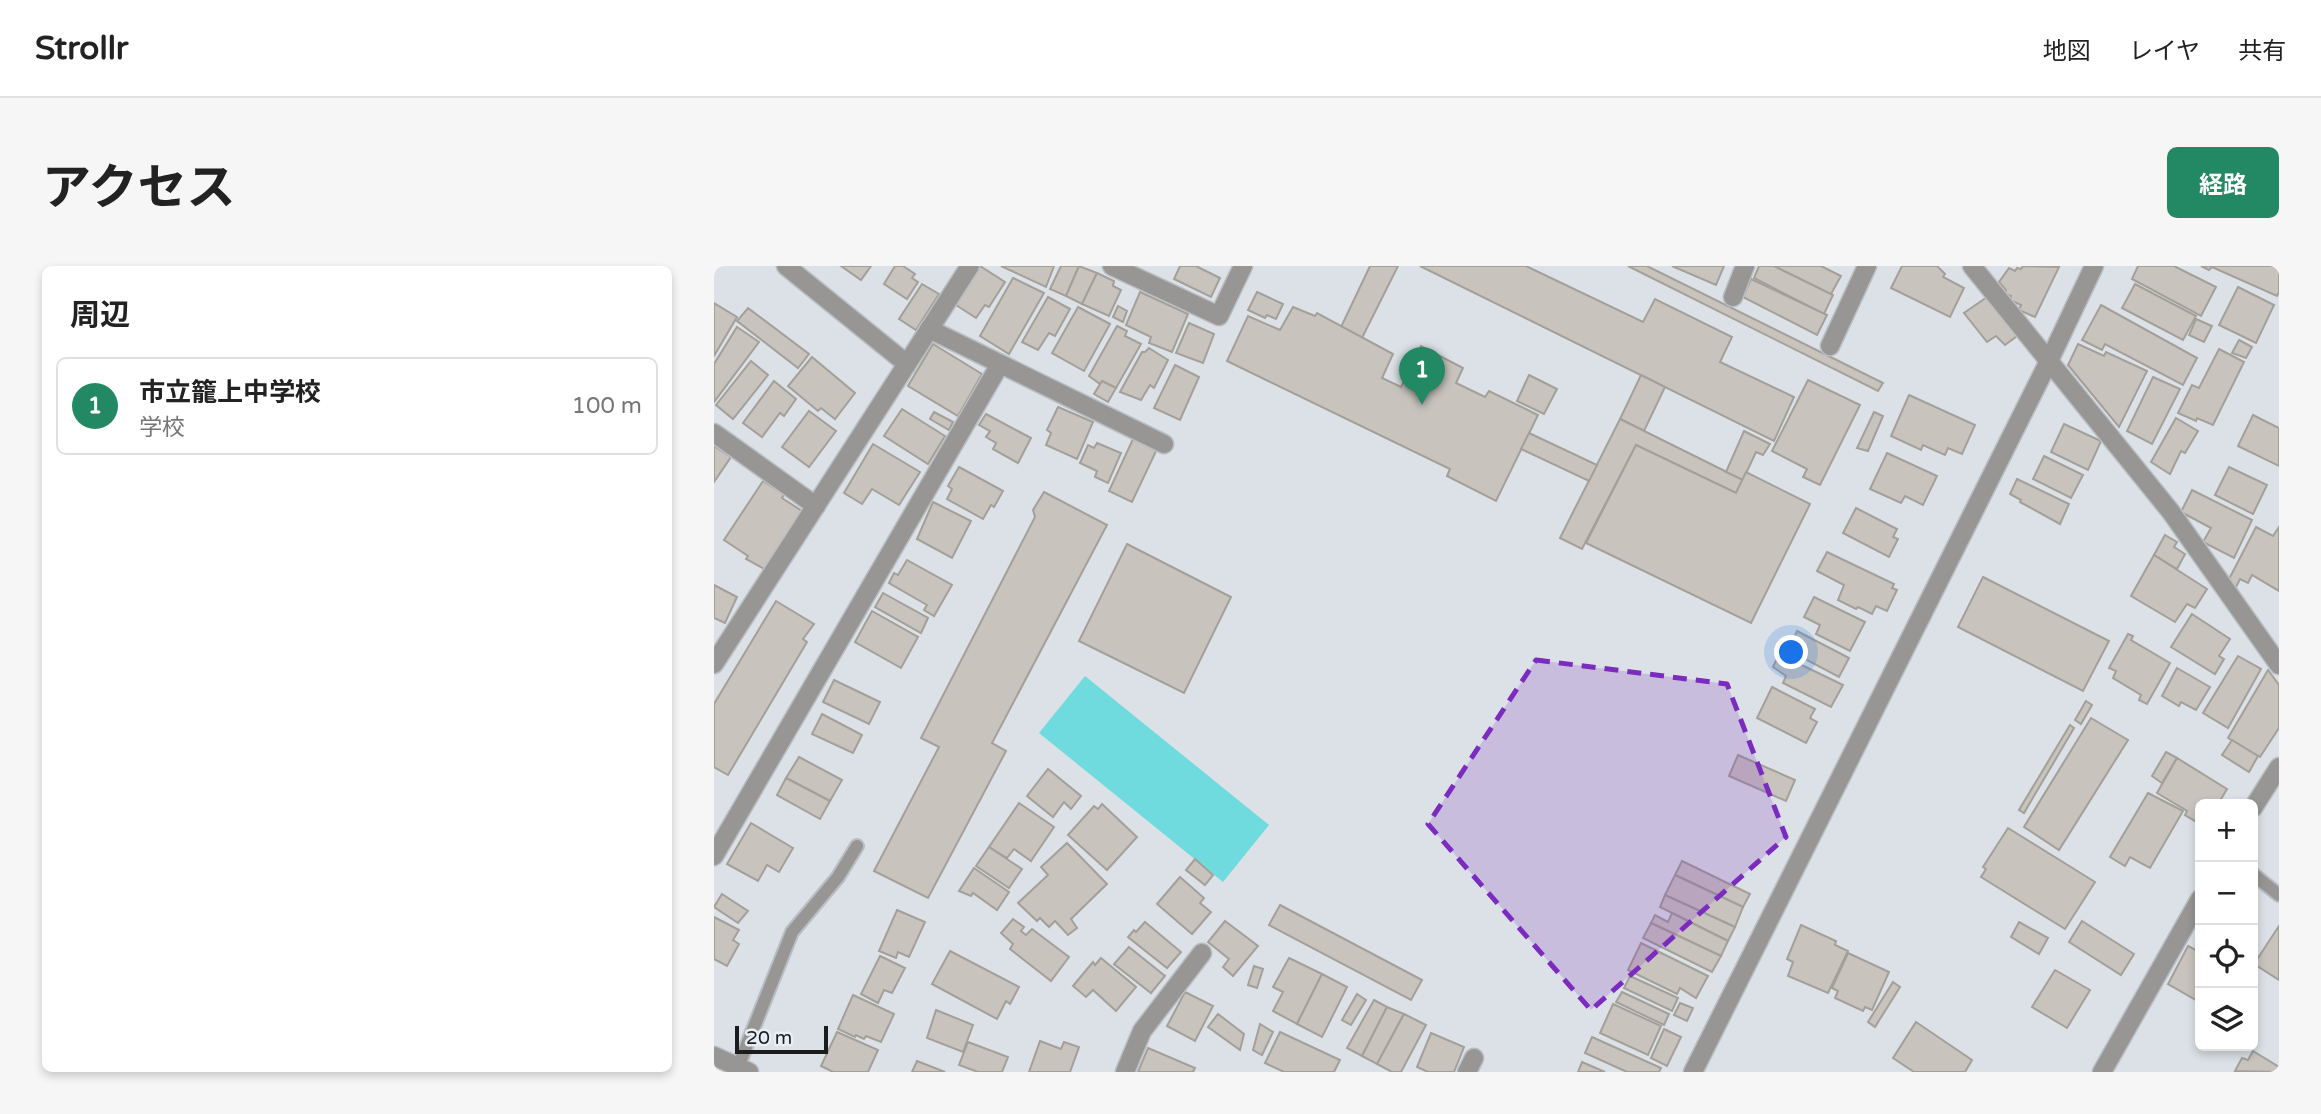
<!DOCTYPE html>
<html lang="ja">
<meta charset="utf-8">
<style>
body{margin:0;font-family:"Varela Round","Noto Sans JP",sans-serif;background:#f6f6f6;color:#222}
.controls{position:absolute;right:21px;bottom:21px;display:grid;overflow:hidden;border-radius:10px;box-shadow:0 4px 10px #0003}
.controls button{width:63px;height:63px;display:grid;place-items:center;padding:0;border:0;border-bottom:2px solid #e0e0e0;background:#fff;color:#222;font:35px sans-serif}
.scale{position:absolute;left:21px;bottom:18px;width:93px;box-sizing:border-box;padding-left:7px;border:4px solid #1a1c1e;border-top:0;font-size:19px;line-height:24px;white-space:nowrap;color:#1a1c1e;-webkit-text-stroke:5px #e9eef5;paint-order:stroke}
.you{position:absolute;left:1078px;top:387px;width:24px;height:24px;margin:-18px;border:5px solid #fff;border-radius:50%;background:#1a73e8;box-shadow:0 0 0 10px #1a73e833}
.badge{display:grid;place-items:center;width:46px;height:46px;border-radius:50%;background:#238964;color:#fff;font-size:23px;font-weight:700}
.pin{position:absolute;translate:-50% -58px;filter:drop-shadow(0 2px 4px #0008)}
.pin::after{content:'';position:absolute;top:37px;width:24px;height:21px;background:inherit;clip-path:polygon(0 0,100% 0,50% 100%)}
.list{margin:0;padding:0;list-style:none}
h2{display:flex;justify-content:space-between;align-items:center;height:91px;margin:0;padding:0 28px;font-size:30px}
h2 small{font-size:23px;font-weight:400;color:#767676}
.list li{display:grid;grid-template-columns:46px 1fr auto;gap:21px;align-items:center;box-sizing:border-box;height:98px;margin:0 14px 14px;padding:0 14px;border:2px solid #e0e0e0;border-radius:10px}
.list b{display:block;font-size:26px;white-space:nowrap}
.list p{margin:0;font-size:23px;white-space:nowrap;color:#767676}
.list em{font-size:23px;font-style:normal;color:#767676}
.icon{flex:none;width:38px;height:38px;fill:none;stroke:currentColor;stroke-width:2;stroke-linecap:round;stroke-linejoin:round}
.map{position:relative;flex:none;width:1565px;height:806px;overflow:hidden;border-radius:10px}
header{display:flex;align-items:center;gap:42px;box-sizing:border-box;height:98px;padding:0 35px;background:#fff;border-bottom:2px solid #e0e0e0}
header strong{font-size:33px}
nav{display:flex;gap:38px;margin-inline-start:auto;font-size:24px}
.intro{display:flex;align-items:center;justify-content:space-between;box-sizing:border-box;height:168px;padding:0 42px}
h1{margin:0;font-size:49px}
.button{padding:18px 32px;border-radius:10px;background:#238964;color:#fff;font-size:24px;font-weight:700}
main{display:flex;gap:42px;padding:0 42px}
aside{flex:1;background:#fff;border-radius:10px;box-shadow:0 4px 10px #0003}
.map>svg:first-child{display:block}
.water{fill:#70dbde}
.building{fill:#c8c3bd;stroke:#a39f99;stroke-width:2}
.lines{fill:none;stroke-linecap:round;stroke-linejoin:round}
.service-casing{stroke:#b9bec3;stroke-width:16}
.minor-casing{stroke:#b9bec3;stroke-width:21}
.tertiary-casing{stroke:#b9bec3;stroke-width:21}
.service{stroke:#989694;stroke-width:12}
.minor{stroke:#989694;stroke-width:18}
.tertiary{stroke:#989694;stroke-width:18}
.marked{fill:#7b2cbf;fill-opacity:0.2;stroke:#7b2cbf;stroke-width:5;stroke-dasharray:14 9;stroke-linejoin:round}
</style>
<header>
<strong>Strollr</strong>
<nav><a>地図</a><a>レイヤ</a><a>共有</a></nav>
</header>
<div class="intro"><h1>アクセス</h1><a class="button">経路</a></div>
<main>
<aside>
<h2>周辺<small></small></h2>
<ul class="list">
<li><span class="badge">1</span><div><b>市立籠上中学校</b><p>学校</p></div><em>100 m</em></li>
</ul>
</aside>
<div class="map">
<svg width="1565" height="806" viewBox="0 0 1565 806">
<rect width="100%" height="100%" fill="#dce1e7"/>
<polygon class="water" points="371,410 555,559 509,616 325,467"/>
<g class="building">
<polygon points="127,0 157,0 147,14"/>
<polygon points="181,0 189,0 201,8 198,12 204,16 193,33 170,18"/>
<polygon points="266,0 291,16 275,41 271,39 262,52 242,39"/>
<polygon points="287,0 340,0 332,21"/>
<polygon points="347,0 365,0 352,30 336,23"/>
<polygon points="365,0 383,7 368,38 352,30"/>
<polygon points="466,0 482,0 506,12 497,31 460,13"/>
<polygon points="656,0 684,0 648,72 627,61"/>
<polygon points="706,0 812,0 929,56 941,33 1018,71 1006,96 1080,131 1060,175"/>
<polygon points="914,0 933,0 1169,117 1164,125"/>
<polygon points="958,0 1010,0 1002,19"/>
<polygon points="1045,0 1060,0 1119,29 1110,48 1040,12"/>
<polygon points="1060,0 1107,0 1127,10 1117,28"/>
<polygon points="1188,0 1223,0 1231,8 1229,11 1250,22 1236,51 1177,22"/>
<polygon points="1309,0 1345,1 1321,51 1305,44 1307,39 1296,34 1297,30 1291,28 1292,24 1285,16 1295,2 1301,5 1303,2 1307,3"/>
<polygon points="1424,0 1460,0 1502,21 1487,50 1418,13"/>
<polygon points="1487,0 1565,0 1565,26 1563,30 1498,1 1495,4"/>
<polygon points="383,7 400,15 399,20 407,24 395,50 368,38"/>
<polygon points="299,12 330,27 295,88 266,70"/>
<polygon points="1037,13 1113,49 1103,69 1029,31"/>
<polygon points="208,18 225,28 202,64 185,53"/>
<polygon points="1421,18 1482,50 1469,74 1408,42"/>
<polygon points="1524,21 1560,39 1542,77 1505,59"/>
<polygon points="426,26 474,48 458,86 435,77 437,71 412,59"/>
<polygon points="543,26 569,38 562,53 553,49 551,52 534,44"/>
<polygon points="334,31 356,43 341,70 335,67 324,84 308,76"/>
<polygon points="1273,31 1303,70 1291,79 1282,70 1273,76 1250,47"/>
<polygon points="0,37 23,51 0,90"/>
<polygon points="1387,39 1483,92 1469,119 1391,78 1388,84 1368,74"/>
<polygon points="404,40 413,45 409,56 399,51"/>
<polygon points="364,41 396,58 370,105 338,87"/>
<polygon points="579,41 601,50 603,47 679,88 668,112 687,121 707,80 749,102 742,117 771,131 775,125 824,149 782,235 733,210 736,203 513,95 534,50 566,64"/>
<polygon points="34,42 95,88 84,102 23,55"/>
<polygon points="1482,53 1498,60 1490,76 1475,69"/>
<polygon points="475,57 500,68 489,97 462,87"/>
<polygon points="403,60 413,65 411,70 427,78 402,122 388,115 386,118 375,110"/>
<polygon points="23,61 45,76 0,136 0,98"/>
<polygon points="1525,74 1538,81 1532,92 1518,87"/>
<polygon points="219,78 268,108 244,150 194,120"/>
<polygon points="1364,78 1390,90 1392,86 1433,105 1405,161 1354,99"/>
<polygon points="435,82 454,94 440,122 436,119 427,134 406,126 428,86 431,86"/>
<polygon points="1505,83 1530,96 1499,159 1483,152 1482,155 1464,147 1478,119 1485,122"/>
<polygon points="98,91 141,127 121,153 107,142 104,145 74,120"/>
<polygon points="37,95 54,109 19,153 2,139"/>
<polygon points="461,99 485,111 466,154 440,142"/>
<polygon points="815,109 843,123 830,148 803,135"/>
<polygon points="927,109 951,121 930,165 906,153"/>
<polygon points="1439,111 1466,123 1438,178 1413,165"/>
<polygon points="1094,114 1146,139 1106,219 1089,211 1093,203 1058,185"/>
<polygon points="60,115 82,133 70,150 66,147 48,171 29,157"/>
<polygon points="388,115 402,122 394,136 380,128"/>
<polygon points="1195,129 1261,159 1248,188 1234,182 1231,189 1209,179 1207,184 1177,170"/>
<polygon points="344,141 379,156 363,193 332,179 337,167 333,164"/>
<polygon points="188,143 231,170 214,198 170,170"/>
<polygon points="95,145 122,165 95,201 68,181"/>
<polygon points="220,146 239,156 235,164 216,153"/>
<polygon points="1160,146 1169,150 1154,185 1143,182"/>
<polygon points="272,148 317,172 304,197 279,183 282,177 272,171 276,165 265,159"/>
<polygon points="1539,149 1565,162 1565,200 1524,180"/>
<polygon points="1462,152 1484,165 1471,187 1467,185 1456,208 1437,196"/>
<polygon points="906,153 1029,214 1022,227 922,179 868,283 846,272"/>
<polygon points="1350,158 1387,175 1374,204 1337,186"/>
<polygon points="1030,165 1056,178 1049,189 1042,186 1029,214 1012,206"/>
<polygon points="815,167 883,199 875,215 807,183"/>
<polygon points="419,173 443,183 418,236 395,225"/>
<polygon points="383,177 407,187 394,217 381,211 383,205 366,197 374,179 380,182"/>
<polygon points="159,178 206,206 185,239 158,223 148,238 130,227"/>
<polygon points="922,179 1022,227 1032,206 1096,238 1037,357 872,277"/>
<polygon points="0,180 17,191 0,216"/>
<polygon points="1173,187 1223,210 1209,239 1191,230 1187,237 1156,223"/>
<polygon points="1330,190 1369,209 1357,232 1319,213"/>
<polygon points="245,201 289,225 280,241 277,239 269,253 233,233 238,223 234,220"/>
<polygon points="1515,201 1553,219 1539,248 1501,229"/>
<polygon points="1303,213 1355,238 1346,258 1306,236 1307,234 1296,228"/>
<polygon points="49,215 70,228 68,232 88,245 52,304 32,293 34,290 10,274"/>
<polygon points="1478,224 1538,254 1520,292 1489,276 1497,262 1467,246"/>
<polygon points="330,226 393,259 278,477 292,485 214,632 160,605 225,481 207,472 321,251 319,244"/>
<polygon points="219,236 257,255 238,292 203,273"/>
<polygon points="1142,242 1183,263 1179,271 1184,273 1175,291 1129,267"/>
<polygon points="1542,261 1559,270 1565,261 1565,325 1538,309 1534,317 1526,313 1522,321 1514,315"/>
<polygon points="1451,269 1463,276 1460,281 1471,288 1463,303 1440,289"/>
<polygon points="413,278 517,331 470,427 365,375"/>
<polygon points="1113,286 1180,318 1178,322 1183,324 1173,345 1162,340 1158,348 1144,341 1142,343 1124,334 1130,319 1103,305"/>
<polygon points="1440,289 1493,323 1481,342 1473,338 1461,356 1417,330"/>
<polygon points="193,294 238,319 220,350 210,344 213,339 175,317 180,307 184,309"/>
<polygon points="1269,311 1395,375 1369,425 1244,361"/>
<polygon points="0,319 23,331 11,357 0,352"/>
<polygon points="169,327 214,352 207,367 161,341"/>
<polygon points="1100,331 1151,356 1136,385 1102,368 1106,359 1090,351"/>
<polygon points="62,335 100,358 89,373 93,376 14,509 0,501 0,438"/>
<polygon points="158,345 204,371 187,402 141,376"/>
<polygon points="1478,348 1516,373 1505,390 1510,393 1501,408 1457,381"/>
<polygon points="1083,365 1135,392 1125,411 1074,384"/>
<polygon points="1414,368 1419,370 1417,374 1456,397 1433,438 1425,434 1427,429 1399,412 1402,405 1395,402"/>
<polygon points="1065,388 1129,419 1117,441 1069,417 1072,410 1059,401"/>
<polygon points="1524,390 1547,403 1514,462 1489,447"/>
<polygon points="1463,402 1496,421 1482,444 1467,436 1465,440 1448,430"/>
<polygon points="1554,404 1565,419 1565,462 1546,491 1514,472"/>
<polygon points="120,414 166,436 155,458 109,436"/>
<polygon points="1058,421 1101,443 1096,452 1103,456 1092,477 1043,452"/>
<polygon points="1372,435 1378,439 1367,458 1361,454"/>
<polygon points="108,448 148,469 139,487 98,468"/>
<polygon points="1377,452 1414,474 1345,584 1310,561"/>
<polygon points="1356,459 1360,462 1310,547 1305,544"/>
<polygon points="1518,474 1544,490 1535,506 1508,489"/>
<polygon points="1452,486 1463,492 1448,517 1438,510"/>
<polygon points="1024,489 1081,514 1072,535 1015,510"/>
<polygon points="85,491 128,514 116,535 72,512"/>
<polygon points="1463,492 1513,523 1504,538 1486,538 1486,558 1471,549 1473,545 1443,527"/>
<polygon points="334,503 367,530 357,543 350,536 339,551 313,530"/>
<polygon points="72,512 116,535 106,553 63,529"/>
<polygon points="1434,527 1469,545 1436,602 1416,591 1411,600 1396,591"/>
<polygon points="305,537 340,561 317,595 300,583 293,592 275,581"/>
<polygon points="388,538 423,571 393,604 354,569 380,540 384,543"/>
<polygon points="37,557 79,582 65,606 53,599 44,615 13,598"/>
<polygon points="1294,562 1381,616 1351,663 1267,611 1272,603 1269,601"/>
<polygon points="353,577 393,618 357,653 363,662 354,669 341,655 335,661 326,652 323,655 304,637 334,609 327,601"/>
<polygon points="275,581 308,603 295,622 262,600"/>
<polygon points="481,593 499,609 491,619 472,604"/>
<polygon points="968,595 1036,628 1029,641 961,609"/>
<polygon points="260,602 295,626 283,644 259,627 257,630 245,625"/>
<polygon points="961,609 1029,641 1021,661 951,629"/>
<polygon points="466,611 490,632 486,637 497,646 478,668 443,638"/>
<polygon points="8,628 34,645 24,657 0,641"/>
<polygon points="951,629 1021,661 1014,675 946,641"/>
<polygon points="566,639 708,714 697,734 555,659"/>
<polygon points="183,644 211,656 195,691 184,686 182,692 165,685"/>
<polygon points="958,647 1014,675 1007,690 937,657 941,649 954,656"/>
<polygon points="0,651 25,664 19,674 25,678 13,700 0,693"/>
<polygon points="299,653 310,661 307,665 312,669 318,663 355,691 337,715 296,683 299,678 287,667"/>
<polygon points="511,655 544,680 519,710 509,701 515,693 494,676"/>
<polygon points="1368,655 1420,688 1407,709 1355,676"/>
<polygon points="431,656 467,686 453,702 414,671 420,664 422,666"/>
<polygon points="1305,656 1334,672 1325,688 1297,671"/>
<polygon points="937,657 1007,690 998,706 929,672"/>
<polygon points="1087,659 1122,675 1121,679 1134,685 1114,727 1074,710 1079,696 1073,693"/>
<polygon points="1565,660 1565,714 1540,698"/>
<polygon points="927,677 994,710 982,732 966,722 963,728 914,704"/>
<polygon points="1474,680 1486,686 1484,707 1486,725 1482,734 1454,718"/>
<polygon points="415,681 451,710 437,727 400,698"/>
<polygon points="236,685 305,721 296,738 292,735 283,753 218,718"/>
<polygon points="1134,687 1175,706 1158,744 1151,741 1149,745 1121,732 1124,725 1118,722"/>
<polygon points="166,690 191,702 178,727 170,724 164,737 147,728"/>
<polygon points="387,692 422,721 402,745 379,724 372,731 359,720 379,696 381,699"/>
<polygon points="575,692 608,708 583,758 559,745 569,726 559,721"/>
<polygon points="540,700 549,703 543,722 534,719"/>
<polygon points="1341,704 1376,724 1353,762 1318,741"/>
<polygon points="608,708 633,721 608,771 583,758"/>
<polygon points="916,710 964,732 958,745 910,722"/>
<polygon points="1179,716 1186,721 1161,761 1154,756"/>
<polygon points="471,726 499,740 481,775 453,760"/>
<polygon points="908,726 955,748 950,759 902,736"/>
<polygon points="643,728 652,734 637,759 628,754"/>
<polygon points="139,729 180,748 167,776 152,770 150,773 142,769 141,771 124,763"/>
<polygon points="660,734 673,741 648,790 633,782"/>
<polygon points="966,737 979,742 973,755 960,749"/>
<polygon points="899,738 947,760 934,789 886,767"/>
<polygon points="673,741 690,748 663,798 648,790"/>
<polygon points="222,744 259,759 249,786 213,772"/>
<polygon points="504,748 530,768 526,784 494,761"/>
<polygon points="690,748 712,759 687,806 678,806 663,798"/>
<polygon points="1202,756 1258,794 1251,806 1200,806 1179,792"/>
<polygon points="546,758 559,766 548,789 539,784"/>
<polygon points="950,763 967,771 953,800 937,792"/>
<polygon points="123,766 164,784 154,806 119,806 107,800"/>
<polygon points="566,766 626,794 620,806 570,806 551,797"/>
<polygon points="717,767 750,781 740,806 714,806 703,801"/>
<polygon points="878,771 947,802 945,806 913,806 871,787"/>
<polygon points="326,775 347,783 350,776 365,781 356,806 315,806"/>
<polygon points="254,776 294,791 288,806 264,806 245,799"/>
<polygon points="434,782 481,802 479,806 424,806"/>
<polygon points="1539,785 1565,801 1565,806 1521,805 1528,792 1534,794"/>
<polygon points="203,795 231,806 198,806"/>
<polygon points="868,796 891,806 864,806"/>
</g>
<g class="lines">
<g class="service-casing">
<g id="service">
<polyline points="1539,608 1565,629"/>
<polyline points="24,801 78,666 124,611 143,580"/>
</g>
</g>
<g class="minor-casing">
<g id="minor">
<polyline points="72,0 193,98"/>
<polyline points="398,0 505,50 529,0"/>
<polyline points="1258,0 1457,246 1565,399"/>
<polyline points="1019,31 1031,0"/>
<polyline points="215,63 450,178"/>
<polyline points="1116,80 1153,0"/>
<polyline points="0,167 102,240"/>
<polyline points="0,398 256,0"/>
<polyline points="1539,542 1565,501"/>
<polyline points="0,590 285,100"/>
<polyline points="0,790 35,806"/>
<polyline points="411,806 428,765 488,687"/>
<polyline points="753,806 760,792"/>
<polyline points="1388,806 1486,633"/>
</g>
</g>
<g class="tertiary-casing">
<polyline id="tertiary" points="979,806 1335,95 1380,0"/>
</g>
<use href="#service" class="service"/>
<use href="#minor" class="minor"/>
<use href="#tertiary" class="tertiary"/>
</g>
<path class="marked" d="M822,394l191,24 59,153 -195,173 -163,-186z"/>
</svg>
<div class="controls">
<button>+</button>
<button>−</button>
<button><svg class="icon" aria-label="locate" viewBox="0 0 24 24"><circle cx="12" cy="12" r="6"/><path d="M12 2v4M12 18v4M2 12h4M18 12h4"/></svg></button>
<button><svg class="icon" aria-label="layers" viewBox="0 0 24 24"><path d="M12 4l9 5-9 5-9-5zM3 14l9 5 9-5"/></svg></button>
</div>
<div class="scale">20 m</div>
<div class="you"></div>
<div class="pin badge" style="left:708px;top:139px">1</div>
</div>
</main>
